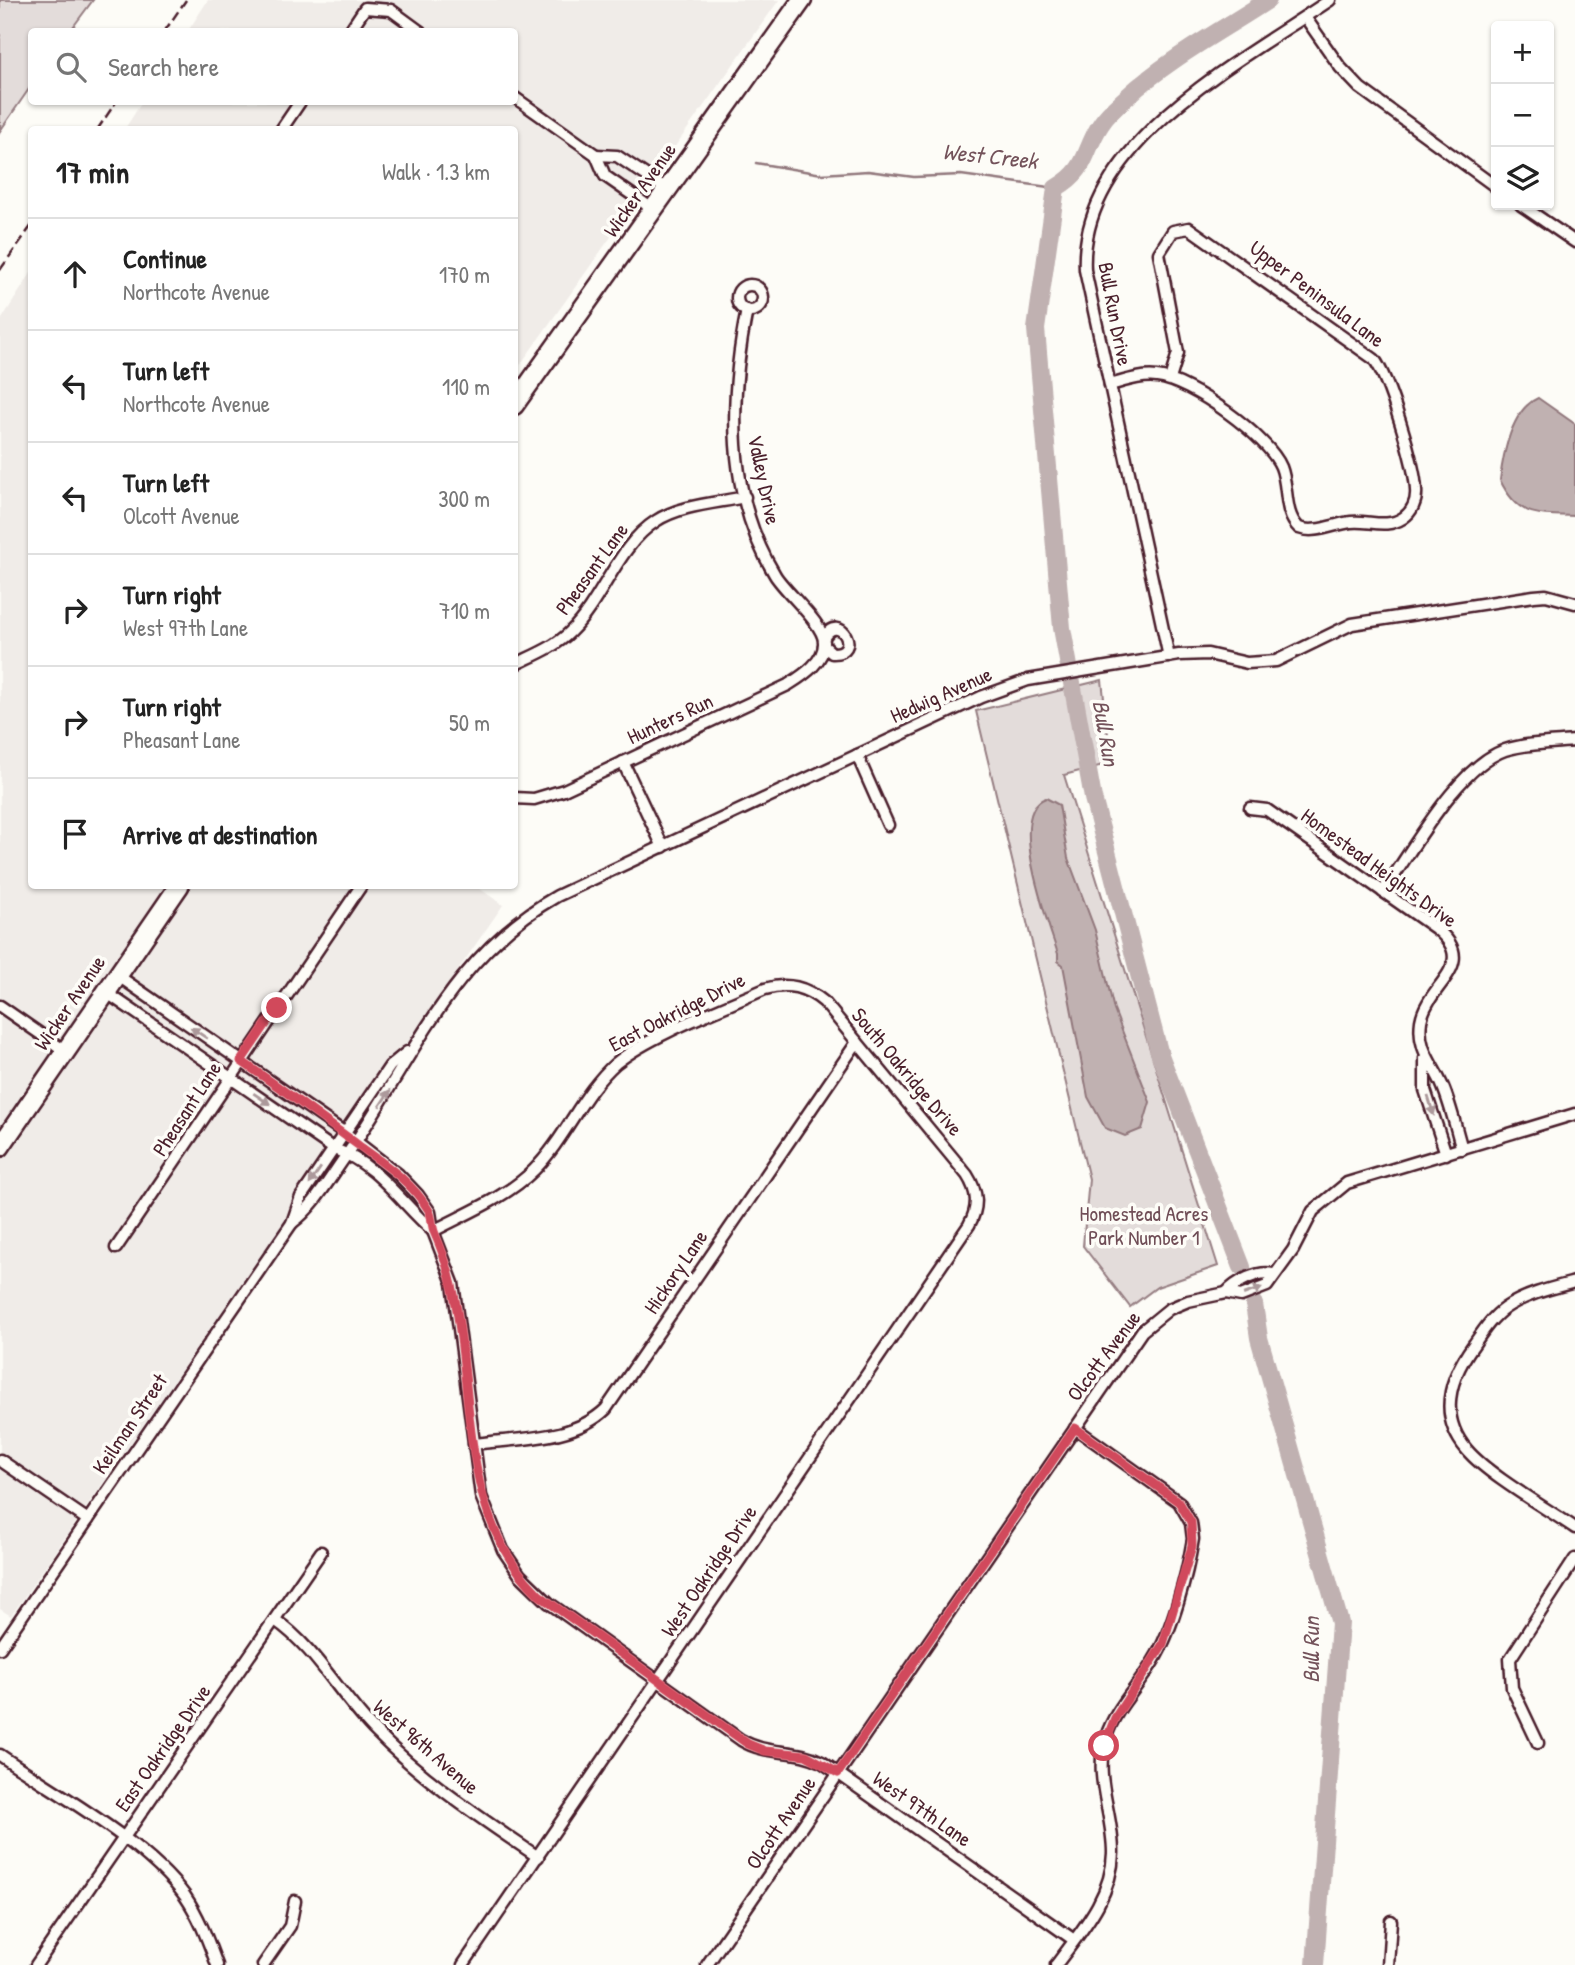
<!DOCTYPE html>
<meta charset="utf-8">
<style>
body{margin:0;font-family:"Patrick Hand",sans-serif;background:#f6f6f6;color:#222}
.controls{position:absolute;right:21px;top:21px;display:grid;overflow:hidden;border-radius:7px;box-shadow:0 2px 5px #0004}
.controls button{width:63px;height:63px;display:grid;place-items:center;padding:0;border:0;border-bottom:2px solid #e0e0e0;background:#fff;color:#222;font:35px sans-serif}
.stop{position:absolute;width:21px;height:21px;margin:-16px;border:5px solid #d1495b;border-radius:50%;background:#fff}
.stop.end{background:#d1495b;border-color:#fff;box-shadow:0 2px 7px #0008}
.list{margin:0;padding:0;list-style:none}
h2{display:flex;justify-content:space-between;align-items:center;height:91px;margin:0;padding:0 28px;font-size:30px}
h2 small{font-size:23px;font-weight:400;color:#767676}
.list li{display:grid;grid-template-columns:46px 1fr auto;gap:21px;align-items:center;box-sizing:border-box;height:112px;padding:0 28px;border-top:2px solid #e0e0e0}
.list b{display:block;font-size:26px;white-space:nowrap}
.list p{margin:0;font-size:23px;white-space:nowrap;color:#767676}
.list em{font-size:23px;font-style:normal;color:#767676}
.icon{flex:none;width:38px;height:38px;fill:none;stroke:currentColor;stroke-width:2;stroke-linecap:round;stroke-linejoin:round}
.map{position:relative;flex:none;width:1575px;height:1965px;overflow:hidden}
.search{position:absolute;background:#fff;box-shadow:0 2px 5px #0004;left:28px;top:28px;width:490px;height:77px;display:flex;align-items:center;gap:18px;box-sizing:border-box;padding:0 24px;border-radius:7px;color:#767676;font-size:26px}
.panel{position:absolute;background:#fff;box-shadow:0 2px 5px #0004;left:28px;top:126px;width:490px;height:763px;border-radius:7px}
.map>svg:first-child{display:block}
.built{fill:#f0ece8}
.green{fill:#e3dcda;stroke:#967e82;stroke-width:2}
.water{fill:#c0b1b1;stroke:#91777b;stroke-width:2}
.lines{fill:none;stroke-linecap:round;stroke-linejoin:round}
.stream{stroke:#91777b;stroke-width:2.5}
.river{stroke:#c0b1b1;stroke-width:18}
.street-casing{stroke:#4a1f2b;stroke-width:15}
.highway-casing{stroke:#4a1f2b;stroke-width:23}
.street{stroke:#fdfcf7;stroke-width:10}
.highway{stroke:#fdfcf7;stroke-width:18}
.rail{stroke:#4a1f2b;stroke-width:2.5;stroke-dasharray:10 5;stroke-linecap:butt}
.oneway{fill:#ac999b}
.route{stroke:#d1495b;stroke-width:9}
.labels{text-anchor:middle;stroke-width:7;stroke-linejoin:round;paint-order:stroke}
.street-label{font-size:21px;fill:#4a1f2b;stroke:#fdfcf7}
.park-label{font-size:21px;fill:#704e57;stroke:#fdfcf7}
.water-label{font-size:23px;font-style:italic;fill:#73525a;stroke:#fdfcf7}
</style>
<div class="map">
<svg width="1575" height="1965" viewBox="0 0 1575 1965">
<rect width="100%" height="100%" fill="#fdfcf7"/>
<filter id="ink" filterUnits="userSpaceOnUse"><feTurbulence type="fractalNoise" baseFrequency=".0143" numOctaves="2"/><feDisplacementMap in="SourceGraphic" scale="14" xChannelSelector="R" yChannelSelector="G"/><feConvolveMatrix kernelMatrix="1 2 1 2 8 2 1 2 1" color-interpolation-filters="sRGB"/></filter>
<g filter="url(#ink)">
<g class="built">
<polygon points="208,0 779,0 515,372 514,130 124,130 142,102 514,102 514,32 188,31"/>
<polygon points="31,273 32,886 476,886 503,905 11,1616 0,1609 0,322"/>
</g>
<g class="green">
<polygon points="0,0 93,0 70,31 32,32 31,86 0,131"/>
<polygon points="1102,680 1111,763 1064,775 1218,1266 1157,1287 1130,1307 1083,1246 1089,1179 976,711"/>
</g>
<g class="water">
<path d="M1538,398l37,26v92c-39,-1 -57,1 -75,-36 3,-26 12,-71 38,-82z"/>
<path d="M1046,798l13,7 9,53 27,72 19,80 36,92 -8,27 -17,7 -20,-8 -17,-31 -25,-132 -5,-4v-7c-9,-29 -53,-143 -12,-156z"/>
</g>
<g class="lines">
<polyline class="stream" points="756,163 822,174 868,171 914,177 961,175 1056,188"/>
<g class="river">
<path d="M1242,1267l-82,-212 -67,-257 -31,-170 -26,-299 20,-141c33,-19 27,-37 45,-64 6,-10 17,-19 26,-27 41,-38 94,-66 141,-97"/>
<polyline points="1254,1304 1259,1338 1340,1623 1315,1965"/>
</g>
<g class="street-casing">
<g id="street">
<polyline points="1305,17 1340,67 1360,88 1496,187"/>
<polyline points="349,32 365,8 391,10 421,32"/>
<polyline points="514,97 596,155 605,176 654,210"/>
<polyline points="281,130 300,102"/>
<polyline points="596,155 617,156 668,190"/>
<polyline points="1521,205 1575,242"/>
<circle cx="750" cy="298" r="13"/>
<path d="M1110,385c15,-4 31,-10 47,-8 33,3 112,60 124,90 8,20 2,46 18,61 16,6 35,-4 52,-6 18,-2 35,7 52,-4 9,-6 14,-17 13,-28 -1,-25 -27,-112 -42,-131l-185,-131 -16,3 -14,22 19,100 -8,26"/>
<path d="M824,637c16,-26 39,17 8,16l-8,-7"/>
<path d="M1169,657l-84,-387c-7,-126 157,-210 245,-270"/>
<path d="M514,665c20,-10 40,-17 56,-33 33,-32 47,-86 86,-111 24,-16 61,-18 89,-24"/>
<polyline points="857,755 888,825"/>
<polyline points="623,762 663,847"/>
<path d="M514,798l20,1 30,-9 224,-105c14,-9 37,-23 36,-43 0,-18 -38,-49 -49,-67 -49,-80 -46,-177 -28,-265"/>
<path d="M1250,808l17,2 168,118c47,36 -8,56 -14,93 -4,29 12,42 22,66 8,19 13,42 19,62"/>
<path d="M1383,892c29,-41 75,-126 122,-142 22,-7 47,-7 70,-9"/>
<path d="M117,975l228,158 53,41 20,21 12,17 3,19 20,52 28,213 22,54 17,25 29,28 192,137c26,16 55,8 81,22l252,178"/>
<path d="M107,990l6,7 221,152c44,15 66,53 99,82"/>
<polyline points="0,1006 65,1051"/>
<polyline points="1425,1058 1425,1090 1446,1154"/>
<path d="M292,1223c24,-18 38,-46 56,-70 65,-94 103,-197 209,-257l424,-199 47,-17 151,-25 29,-1 39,9 29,-2 76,-37 182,-28 12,-1 29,8"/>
<path d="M433,1231c34,-18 74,-34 101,-61 32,-32 48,-77 82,-107 34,-28 107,-55 149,-74 23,-7 41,-2 59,13l143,173c11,17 12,32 2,50l-506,740"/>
<polyline points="116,1248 361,886"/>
<path d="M1575,1282c-23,6 -49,12 -70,26 -13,9 -22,23 -31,36 -24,33 -37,71 -7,106 21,25 79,58 108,78"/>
<path d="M1226,1293c10,-11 32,-23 47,-19"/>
<path d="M474,1444c44,-6 99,-3 132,-35l251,-367"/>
<polyline points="0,1460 88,1520"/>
<path d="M275,1620c40,27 66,77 101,112 48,49 105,86 162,125"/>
<polyline points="0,1648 292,1223 301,1197 390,1066 407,1052"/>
<polyline points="1538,1743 1512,1688 1510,1659 1575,1559"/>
<path d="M0,1755c57,39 145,86 185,141 15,22 23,45 32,69"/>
<polyline points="36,1965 321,1552"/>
<polyline points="263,1965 290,1926 295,1901"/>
<polyline points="707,1965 1142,1331 1169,1309 1188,1301 1226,1293 1241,1296 1267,1286 1293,1250 1313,1211 1347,1183 1575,1114"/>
<path d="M1056,1965c25,-34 56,-68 57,-112 0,-41 -20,-76 -7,-116 9,-29 33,-51 48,-77 19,-31 33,-85 39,-121l-2,-16 -12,-21 -104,-74"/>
<polyline points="1388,1965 1391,1921"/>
</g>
</g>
<g class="highway-casing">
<g id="highway">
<polyline points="514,405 802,0"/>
<polyline points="0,1147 179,886"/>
</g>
</g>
<use href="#street" class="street"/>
<use href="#highway" class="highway"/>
<g class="rail">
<polyline points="164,32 186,0"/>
<polyline points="97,130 116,102"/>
<polyline points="0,270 32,225"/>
</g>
</g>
<defs><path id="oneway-solid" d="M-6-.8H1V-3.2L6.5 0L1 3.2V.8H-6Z" transform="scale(1.75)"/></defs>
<g class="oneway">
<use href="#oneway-solid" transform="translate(199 1033) rotate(-146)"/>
<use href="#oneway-solid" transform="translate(385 1098) rotate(-56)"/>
<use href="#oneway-solid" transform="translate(262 1099) rotate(34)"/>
<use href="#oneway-solid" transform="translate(1431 1106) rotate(73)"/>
<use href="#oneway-solid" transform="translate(315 1176) rotate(124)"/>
<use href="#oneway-solid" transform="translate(1253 1291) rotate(-20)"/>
</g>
</g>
<g class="lines" filter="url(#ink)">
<path class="route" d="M277,1008l-36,53c40,27 79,56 117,84 26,19 53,36 70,64 5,7 3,17 7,25 52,115 6,266 104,361l209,149 17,7 41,4 32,18 237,-345 104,74 12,20 1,24 -29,98 -48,74 -11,28"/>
</g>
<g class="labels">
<g class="street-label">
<text transform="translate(640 190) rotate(-55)" y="7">Wicker Avenue</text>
<text transform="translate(1317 294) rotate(37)" y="7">Upper Peninsula Lane</text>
<text transform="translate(1115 314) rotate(79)" y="7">Bull Run Drive</text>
<text transform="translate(764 480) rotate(78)" y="7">Valley Drive</text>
<text transform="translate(592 569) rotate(-54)" y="7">Pheasant Lane</text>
<text transform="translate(941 695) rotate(-24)" y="7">Hedwig Avenue</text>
<text transform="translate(670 719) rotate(-25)" y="7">Hunters Run</text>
<text transform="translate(1379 868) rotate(36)" y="7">Homestead Heights Drive</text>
<text transform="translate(70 1003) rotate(-56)" y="7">Wicker Avenue</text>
<text transform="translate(677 1012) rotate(-27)" y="7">East Oakridge Drive</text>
<text transform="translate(907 1072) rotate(50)" y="7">South Oakridge Drive</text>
<text transform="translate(187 1109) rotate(-57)" y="7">Pheasant Lane</text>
<text transform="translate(676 1272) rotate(-56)" y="7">Hickory Lane</text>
<text transform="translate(1104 1356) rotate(-53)" y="7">Olcott Avenue</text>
<text transform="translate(130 1424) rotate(-56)" y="7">Keilman Street</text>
<text transform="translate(709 1571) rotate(-56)" y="7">West Oakridge Drive</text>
<text transform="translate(426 1747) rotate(41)" y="7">West 96th Avenue</text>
<text transform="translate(163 1748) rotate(-55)" y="7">East Oakridge Drive</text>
<text transform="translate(922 1809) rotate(35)" y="7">West 97th Lane</text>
<text transform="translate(781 1823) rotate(-56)" y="7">Olcott Avenue</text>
</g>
<g class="park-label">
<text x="1144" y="1221">Homestead Acres<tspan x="1144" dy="24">Park Number 1</tspan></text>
</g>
<g class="water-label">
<text transform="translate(990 156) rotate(6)" y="8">West Creek</text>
<text transform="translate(1106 733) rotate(80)" y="8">Bull Run</text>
<text transform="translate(1311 1650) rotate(-90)" y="8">Bull Run</text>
</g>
</g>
</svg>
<div class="controls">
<button>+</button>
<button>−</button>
<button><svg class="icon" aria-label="layers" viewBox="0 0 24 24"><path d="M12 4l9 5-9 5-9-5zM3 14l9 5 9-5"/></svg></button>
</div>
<div class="stop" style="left:1104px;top:1746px"></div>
<div class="stop end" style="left:277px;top:1008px"></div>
<div class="search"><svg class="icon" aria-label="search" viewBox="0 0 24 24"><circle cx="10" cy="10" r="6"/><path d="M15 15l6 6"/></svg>Search here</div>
<section class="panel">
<h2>17 min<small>Walk · 1.3 km</small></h2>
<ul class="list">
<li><svg class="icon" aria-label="ahead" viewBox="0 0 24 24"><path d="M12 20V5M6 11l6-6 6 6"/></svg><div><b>Continue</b><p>Northcote Avenue</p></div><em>170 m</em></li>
<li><svg class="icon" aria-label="left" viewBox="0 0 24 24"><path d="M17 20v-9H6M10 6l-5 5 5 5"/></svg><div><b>Turn left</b><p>Northcote Avenue</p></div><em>110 m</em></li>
<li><svg class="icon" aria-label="left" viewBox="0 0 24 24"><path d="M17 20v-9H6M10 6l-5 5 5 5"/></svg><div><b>Turn left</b><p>Olcott Avenue</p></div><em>300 m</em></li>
<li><svg class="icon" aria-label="right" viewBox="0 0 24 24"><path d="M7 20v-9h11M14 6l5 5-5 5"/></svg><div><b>Turn right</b><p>West 97th Lane</p></div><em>710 m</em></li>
<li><svg class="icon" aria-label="right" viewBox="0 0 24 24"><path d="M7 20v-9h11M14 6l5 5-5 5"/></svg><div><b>Turn right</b><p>Pheasant Lane</p></div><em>50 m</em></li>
<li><svg class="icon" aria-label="arrive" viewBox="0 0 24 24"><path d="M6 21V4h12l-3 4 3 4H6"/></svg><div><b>Arrive at destination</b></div></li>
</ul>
</section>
</div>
